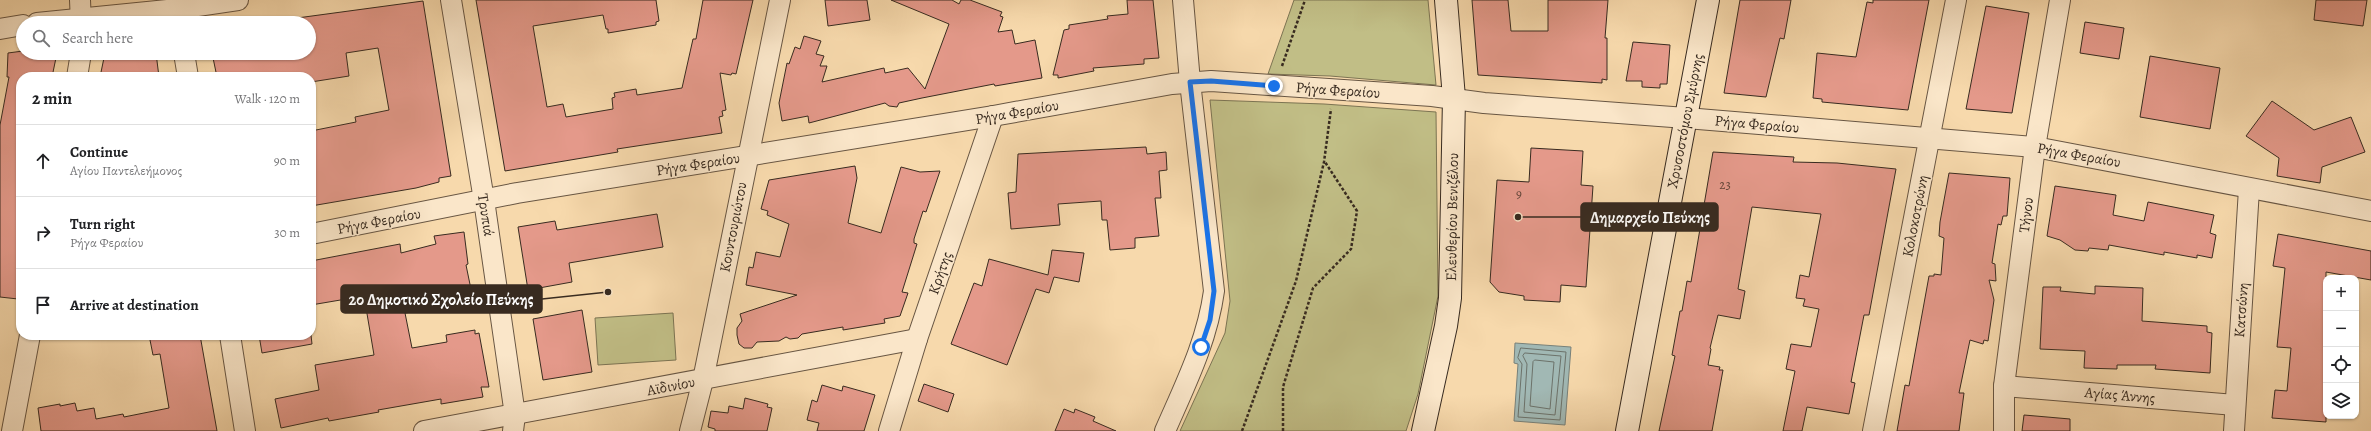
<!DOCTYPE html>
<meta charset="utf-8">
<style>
body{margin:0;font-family:Alegreya,serif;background:#f6f6f6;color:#202124}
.controls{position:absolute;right:12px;bottom:12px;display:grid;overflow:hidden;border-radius:8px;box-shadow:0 1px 3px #0004}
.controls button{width:36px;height:36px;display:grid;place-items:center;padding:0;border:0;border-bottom:1px solid #e0e0e0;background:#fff;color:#202124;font:20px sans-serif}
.stop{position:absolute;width:12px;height:12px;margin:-9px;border:3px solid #1a73e8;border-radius:50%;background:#fff}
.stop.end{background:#1a73e8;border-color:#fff;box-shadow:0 1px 4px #0008}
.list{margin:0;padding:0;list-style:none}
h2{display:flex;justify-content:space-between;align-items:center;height:52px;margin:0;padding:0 16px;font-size:17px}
h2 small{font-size:13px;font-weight:400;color:#757577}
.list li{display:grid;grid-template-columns:26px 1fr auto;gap:12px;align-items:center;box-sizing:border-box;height:72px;padding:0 16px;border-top:1px solid #e0e0e0}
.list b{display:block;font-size:15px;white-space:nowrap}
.list p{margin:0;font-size:13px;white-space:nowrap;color:#757577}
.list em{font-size:13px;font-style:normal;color:#757577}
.icon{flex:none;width:22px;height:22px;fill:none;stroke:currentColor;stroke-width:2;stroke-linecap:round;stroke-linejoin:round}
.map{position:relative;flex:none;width:2371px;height:431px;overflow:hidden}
.search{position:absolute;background:#fff;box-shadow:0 1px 3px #0004;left:16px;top:16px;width:300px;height:44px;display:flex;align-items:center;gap:10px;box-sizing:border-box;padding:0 14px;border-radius:22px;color:#757577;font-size:15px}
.panel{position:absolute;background:#fff;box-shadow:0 1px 3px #0004;left:16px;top:72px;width:300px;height:268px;border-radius:16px}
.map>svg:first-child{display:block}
.green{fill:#c1be86;stroke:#7c7453}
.water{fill:#a1b8b4;stroke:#778079}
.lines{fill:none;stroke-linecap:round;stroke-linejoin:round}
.shore{stroke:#6c726a;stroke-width:1}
.building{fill:#e4998a;stroke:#382b20}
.street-casing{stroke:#685643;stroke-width:22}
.secondary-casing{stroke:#382b20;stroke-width:24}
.path{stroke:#382b20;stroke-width:2.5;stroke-dasharray:3 2;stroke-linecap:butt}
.street{stroke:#fae6c9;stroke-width:20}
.secondary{stroke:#fae6c9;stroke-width:22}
.route{stroke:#1a73e8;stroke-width:5}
.labels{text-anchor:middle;stroke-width:3;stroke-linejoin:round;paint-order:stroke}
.number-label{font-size:13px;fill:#63463a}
.street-label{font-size:15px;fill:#382b20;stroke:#fae6c9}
.leader{fill:none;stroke:#382b20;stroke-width:1.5}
.callout-dot{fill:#382b20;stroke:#fae6c9;stroke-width:1.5}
.callout{fill:#382b20;stroke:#382b20;stroke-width:1.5}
.callout-label{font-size:16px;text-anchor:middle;font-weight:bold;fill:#fff}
</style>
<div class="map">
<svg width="2371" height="431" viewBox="0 0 2371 431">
<rect width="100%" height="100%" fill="#f7d9ac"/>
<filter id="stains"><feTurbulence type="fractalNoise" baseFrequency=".005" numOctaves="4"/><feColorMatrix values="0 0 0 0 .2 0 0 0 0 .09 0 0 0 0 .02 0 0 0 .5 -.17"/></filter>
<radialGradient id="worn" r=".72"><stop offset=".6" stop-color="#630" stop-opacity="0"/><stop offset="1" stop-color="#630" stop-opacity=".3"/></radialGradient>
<g class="green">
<polygon points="1294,0 1428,0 1436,85 1330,76 1268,74"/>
<polygon points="1210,100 1324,104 1436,112 1438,296 1418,394 1406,431 1180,431 1225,333 1230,301"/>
<polygon points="673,313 676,360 598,365 595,318"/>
</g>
<polygon class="water" points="1515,343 1571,347 1565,425 1514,421 1518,364 1514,363"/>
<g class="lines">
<g class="shore">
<polygon points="1521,348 1566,352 1560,420 1518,417 1522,364 1518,358"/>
<polygon points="1525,353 1561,356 1555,415 1524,412 1527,364 1523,356"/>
<polygon points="1535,360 1554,362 1550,409 1530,406 1533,362"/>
</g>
</g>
<g class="building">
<polygon points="476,0 656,0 659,21 656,22 656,25 608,33 608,29 606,29 603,15 533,26 547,107 563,104 566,117 613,109 612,98 615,97 614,93 636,89 637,95 682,88 693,39 696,39 703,0 753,0 736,74 732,73 731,75 720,73 726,110 722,111 723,116 719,117 722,133 617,149 618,152 505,171"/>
<polygon points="825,0 867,0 870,20 828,26"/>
<polygon points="891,0 952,0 959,4 961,0 970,0 1002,12 1000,16 1003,17 998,32 1012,30 1015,44 1035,40 1042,78 995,86 994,84 922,98 899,103 897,107 889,106 885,103 809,123 808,116 782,121 779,103 787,63 789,64 795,47 800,49 804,36 821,41 816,54 824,56 820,66 827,66 822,82 884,68 885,73 908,68 925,89 949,24"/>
<polygon points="1127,0 1153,0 1159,58 1144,59 1144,64 1093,68 1094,71 1058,78 1058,75 1053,75 1064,30 1069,29 1069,25 1108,19 1107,16 1128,14"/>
<polygon points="1472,0 1508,0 1511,31 1548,31 1548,0 1608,0 1605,38 1607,38 1607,80 1602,79 1602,83 1478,75"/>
<polygon points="1740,0 1791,0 1784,39 1780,38 1766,97 1724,93"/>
<polygon points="1873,0 1929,0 1908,110 1822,102 1822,99 1813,98 1817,53 1856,57 1867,2 1873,3"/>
<polygon points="2316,0 2367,0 2363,26 2314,20"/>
<polygon points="423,1 451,176 439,178 439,182 416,188 311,206 311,172 315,171 311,152 311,131 356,122 355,117 389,110 378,48 346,53 349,76 311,82 311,77 217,77 212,53 309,53 309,23 260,23"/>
<polygon points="1986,6 2029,13 2012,113 1966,109"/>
<polygon points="2085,22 2124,28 2119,59 2080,53"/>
<polygon points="1633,42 1670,45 1667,84 1660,84 1660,88 1642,87 1642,81 1626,81"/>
<polygon points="23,51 23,53 57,53 52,77 21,77 21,281 18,299 0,297 0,125 9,77 7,77 8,53"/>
<polygon points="105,53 156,53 159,77 100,77"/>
<polygon points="2150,56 2220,68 2210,129 2140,117"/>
<polygon points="2272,101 2314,130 2351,117 2365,152 2322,167 2320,183 2277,176 2279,158 2246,136"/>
<polygon points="1146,147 1147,154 1166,152 1167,170 1159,171 1161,198 1155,198 1159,236 1135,238 1135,248 1110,250 1107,220 1102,220 1101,201 1058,204 1060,225 1011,229 1008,193 1016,192 1018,154"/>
<polygon points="1531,148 1583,151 1581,185 1593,186 1586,287 1561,285 1560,302 1524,300 1524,296 1499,292 1490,282 1497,180 1529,182"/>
<polygon points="1713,152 1794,157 1793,162 1837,163 1896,169 1869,315 1864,315 1851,382 1855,383 1849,414 1807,407 1802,431 1783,431 1795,371 1786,369 1791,344 1811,347 1819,309 1803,306 1805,299 1796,298 1800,275 1809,277 1821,214 1752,207 1738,289 1745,291 1740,319 1718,315 1710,348 1711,349 1708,365 1720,367 1719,370 1723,370 1712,431 1659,431 1675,356 1672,355 1680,311 1682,311 1687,281 1691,282"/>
<polygon points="855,166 857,178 848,223 881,233 901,167 920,172 940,171 926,212 923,211 914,239 914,243 917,244 902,292 908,293 900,316 884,319 885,323 843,330 843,327 802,334 798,338 790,339 786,337 779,341 757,342 752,348 744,348 739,344 737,335 737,328 742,321 740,314 797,295 746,285 749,267 753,268 756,252 780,257 789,224 767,215 768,211 761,209 769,180"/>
<polygon points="1949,173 2010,178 2007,216 2003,216 2001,225 1998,224 1992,263 1995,264 1996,281 1989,280 1994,300 1988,341 1984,340 1983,344 1970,340 1959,393 1964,393 1959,431 1897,431 1905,385 1909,386 1929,276 1934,276 1934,274 1941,275 1944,238 1939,236 1940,222"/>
<polygon points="2055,186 2116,195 2113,215 2144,221 2148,202 2214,215 2210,233 2216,235 2212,258 2197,255 2197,258 2164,252 2164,255 2109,245 2108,250 2089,248 2088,251 2075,250 2060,240 2047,236"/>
<polygon points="657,214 663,247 569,263 572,282 528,290 518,227 555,221 557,230"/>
<polygon points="464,232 468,264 466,265 473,299 411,309 412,312 405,313 412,348 447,342 446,335 475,330 475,334 479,333 489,387 481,387 483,397 441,404 441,399 378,410 379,412 329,421 328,418 281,428 275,399 319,390 315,365 374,355 364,296 311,305 311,261 400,244 401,253 436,244 434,236"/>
<polygon points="2278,234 2371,251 2371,280 2326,272 2326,422 2272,418 2275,390 2287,391 2291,348 2277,347 2285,268 2273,266"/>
<polygon points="1052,250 1084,253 1079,282 1054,277 1049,293 1036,289 1007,365 951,344 974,283 982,286 989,259 1048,275"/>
<polygon points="2095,286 2143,288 2142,321 2207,326 2207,332 2212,333 2210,373 2155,369 2156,365 2117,365 2117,369 2084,368 2085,351 2040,349 2043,287 2061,287 2060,291 2095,294"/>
<polygon points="582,310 592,372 543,380 533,319"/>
<polygon points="149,335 200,335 217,431 41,431 38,408 60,404 60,406 75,403 77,411 94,408 96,419 123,414 124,417 169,408 160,354 153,355"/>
<polygon points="259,335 311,335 312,344 262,353"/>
<polygon points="924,384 954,394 948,412 918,401"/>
<polygon points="822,385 842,391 843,386 875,395 864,431 817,431 819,423 807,420 812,400 817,402"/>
<polygon points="745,398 768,404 767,407 772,408 767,431 715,431 715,429 708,427 711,411 728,413 729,406 743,409"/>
<polygon points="1064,409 1074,413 1075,409 1095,417 1093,421 1116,431 1055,431"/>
<polygon points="2024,415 2070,419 2070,431 2022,431"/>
</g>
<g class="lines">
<g class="street-casing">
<g id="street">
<polyline points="80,0 81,23"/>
<polyline points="451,0 484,200 515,415 513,431"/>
<polyline points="37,23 177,9 238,0"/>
<polyline points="0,29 23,25"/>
<polyline points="184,53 188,77"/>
<polyline points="77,77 81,53"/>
<polyline points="311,234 517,193 993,116 1172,84 1211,81 1432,96 1484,103 1686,118 2035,147 2371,211"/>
<polyline points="230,335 245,431"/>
<polyline points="2004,386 2235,405"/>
<polyline points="12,431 30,335"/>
<polyline points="424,431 917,339"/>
<polyline points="690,431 703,380 780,0"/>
<polyline points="889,431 917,339 993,116"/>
<path d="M1165,431c20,-46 42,-89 49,-140l-24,-209 -7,-82"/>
<polyline points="1873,431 1956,0"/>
<polyline points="2004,431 2004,386 2035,147 2060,0"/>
<polyline points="2234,431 2249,189"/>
</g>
</g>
<g class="secondary-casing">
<g id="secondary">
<polyline points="1423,431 1446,326 1450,298 1454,98 1446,0"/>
<polyline points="1627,431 1708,0"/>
</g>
</g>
<g class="path">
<polyline points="1282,66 1305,0"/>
<polyline points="1242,431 1296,281 1324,162 1331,109"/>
<polyline points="1283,431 1283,387 1313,288 1351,249 1357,211 1325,162"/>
</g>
<use href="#street" class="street"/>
<use href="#secondary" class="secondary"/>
</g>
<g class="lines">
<polyline class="route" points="1201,347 1210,320 1214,291 1190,82 1211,81 1274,86"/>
</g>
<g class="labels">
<g class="number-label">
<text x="1725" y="189">23</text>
<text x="1519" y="198">9</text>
</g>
<g class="street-label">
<text transform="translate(1338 90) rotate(4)" y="5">Ρήγα Φεραίου</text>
<text transform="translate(1017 112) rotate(-10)" y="5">Ρήγα Φεραίου</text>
<text transform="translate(1685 121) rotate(-79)" y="5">Χρυσοστόμου Σμύρνης</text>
<text transform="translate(1757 124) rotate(5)" y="5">Ρήγα Φεραίου</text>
<text transform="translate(2079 155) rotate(10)" y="5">Ρήγα Φεραίου</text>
<text transform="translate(698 164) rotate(-9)" y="5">Ρήγα Φεραίου</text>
<text transform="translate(486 215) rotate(81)" y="5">Τρυπιά</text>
<text transform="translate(2026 215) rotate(-83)" y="5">Τήνου</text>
<text transform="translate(1915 216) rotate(-79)" y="5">Κολοκοτρώνη</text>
<text transform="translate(1452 217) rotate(-89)" y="5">Ελευθερίου Βενιζέλου</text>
<text transform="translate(379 221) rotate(-11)" y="5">Ρήγα Φεραίου</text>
<text transform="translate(733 227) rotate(-79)" y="5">Κουντουριώτου</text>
<text transform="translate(940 273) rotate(-71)" y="5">Κρήτης</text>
<text transform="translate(2241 310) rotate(-86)" y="5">Κατσώνη</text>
<text transform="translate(671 386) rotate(-11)" y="5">Αϊδινίου</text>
<text transform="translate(2120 395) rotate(5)" y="5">Αγίας Άννης</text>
</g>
</g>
<path class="leader" d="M1518 217L1581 217M608 292L542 299"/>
<g class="callout-dot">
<circle cx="1518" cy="217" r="4"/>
<circle cx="608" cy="292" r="4"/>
</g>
<g class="callout">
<rect x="1581" y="203" width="137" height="28" rx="4"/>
<rect x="341" y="285" width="201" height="28" rx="4"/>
</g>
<g class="callout-label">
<text x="1650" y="223">Δημαρχείο Πεύκης</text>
<text x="441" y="305">2ο Δημοτικό Σχολείο Πεύκης</text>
</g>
<rect width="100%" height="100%" filter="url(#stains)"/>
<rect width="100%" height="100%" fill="url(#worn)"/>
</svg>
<div class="controls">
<button>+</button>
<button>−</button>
<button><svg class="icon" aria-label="locate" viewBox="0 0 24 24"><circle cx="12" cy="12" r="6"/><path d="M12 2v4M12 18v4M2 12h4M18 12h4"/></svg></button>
<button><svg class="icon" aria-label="layers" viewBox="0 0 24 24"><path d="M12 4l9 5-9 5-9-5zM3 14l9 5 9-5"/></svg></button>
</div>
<div class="stop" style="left:1201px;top:347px"></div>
<div class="stop end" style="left:1274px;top:86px"></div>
<div class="search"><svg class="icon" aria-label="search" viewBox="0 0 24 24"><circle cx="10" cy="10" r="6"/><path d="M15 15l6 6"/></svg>Search here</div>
<section class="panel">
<h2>2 min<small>Walk · 120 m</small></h2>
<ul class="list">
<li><svg class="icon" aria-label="ahead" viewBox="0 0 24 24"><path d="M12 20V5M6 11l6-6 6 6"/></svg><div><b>Continue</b><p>Αγίου Παντελεήμονος</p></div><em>90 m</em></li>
<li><svg class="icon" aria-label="right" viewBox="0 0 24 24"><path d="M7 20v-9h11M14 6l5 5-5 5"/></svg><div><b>Turn right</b><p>Ρήγα Φεραίου</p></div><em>30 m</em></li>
<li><svg class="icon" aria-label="arrive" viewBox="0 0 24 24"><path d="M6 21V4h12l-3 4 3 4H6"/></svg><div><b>Arrive at destination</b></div></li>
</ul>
</section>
</div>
